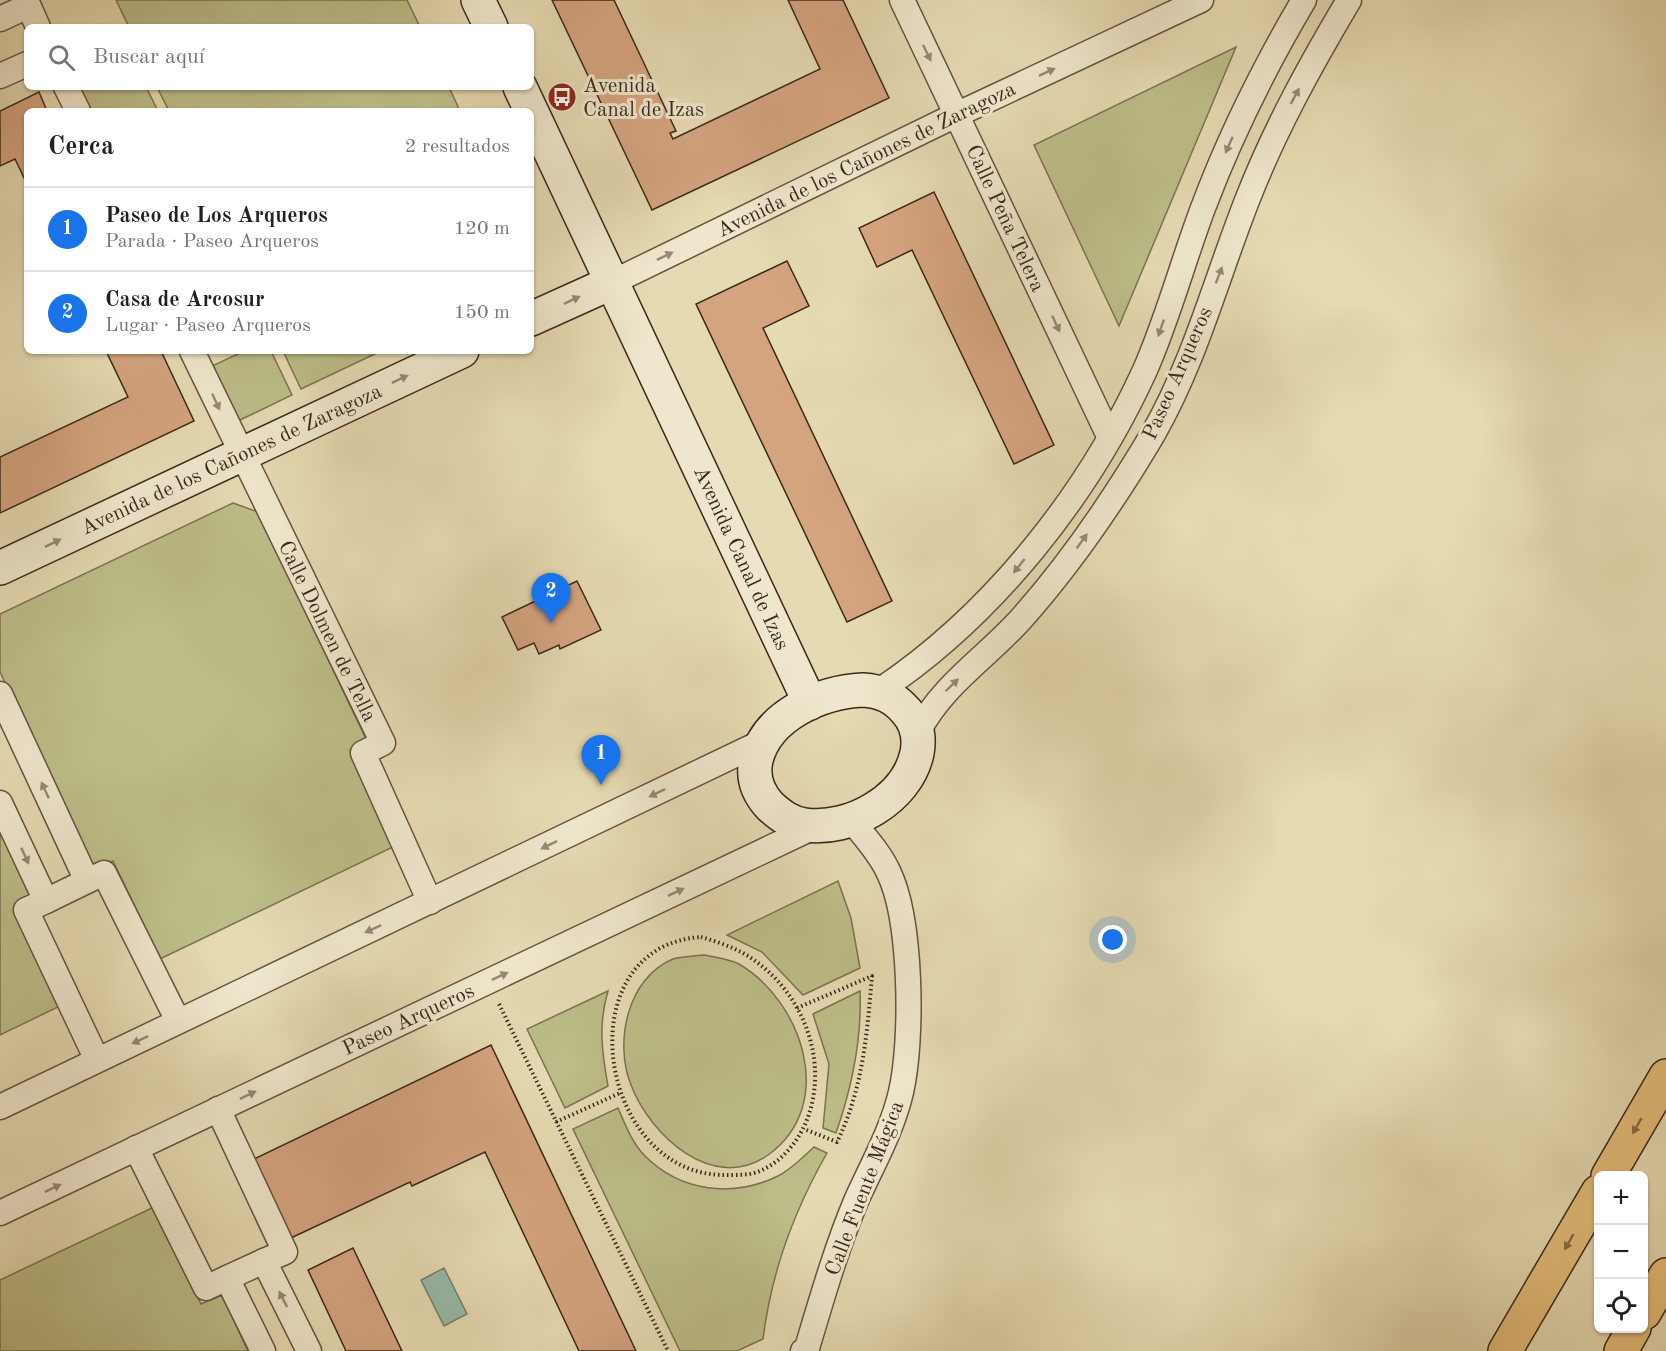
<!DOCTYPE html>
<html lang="es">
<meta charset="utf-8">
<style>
body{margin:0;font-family:"Old Standard TT",serif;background:#f2f2f2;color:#202124}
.controls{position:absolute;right:18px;bottom:18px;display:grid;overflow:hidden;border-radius:9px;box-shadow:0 2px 4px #0004}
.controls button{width:54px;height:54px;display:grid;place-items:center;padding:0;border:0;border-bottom:2px solid #e0e0e0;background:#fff;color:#202124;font:30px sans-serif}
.you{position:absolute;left:1113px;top:940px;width:21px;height:21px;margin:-15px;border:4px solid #fff;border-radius:50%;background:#1a73e8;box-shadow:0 0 0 9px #1a73e833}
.badge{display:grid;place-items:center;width:39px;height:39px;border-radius:50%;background:#1a73e8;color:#fff;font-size:20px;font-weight:700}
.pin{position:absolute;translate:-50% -50px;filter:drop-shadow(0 2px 3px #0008)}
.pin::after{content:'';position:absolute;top:32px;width:21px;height:18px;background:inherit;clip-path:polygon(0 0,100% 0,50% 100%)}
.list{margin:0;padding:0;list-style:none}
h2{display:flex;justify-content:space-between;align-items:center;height:78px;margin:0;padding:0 24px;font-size:26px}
h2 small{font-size:20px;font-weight:400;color:#757577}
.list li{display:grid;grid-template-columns:39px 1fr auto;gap:18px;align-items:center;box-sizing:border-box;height:84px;padding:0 24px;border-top:2px solid #e0e0e0}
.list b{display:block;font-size:22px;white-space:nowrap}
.list p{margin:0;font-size:20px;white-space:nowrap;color:#757577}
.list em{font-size:20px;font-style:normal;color:#757577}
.icon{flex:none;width:33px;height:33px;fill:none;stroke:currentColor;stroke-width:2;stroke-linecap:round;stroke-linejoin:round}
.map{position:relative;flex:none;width:1666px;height:1351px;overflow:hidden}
.search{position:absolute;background:#fff;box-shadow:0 2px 4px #0004;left:24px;top:24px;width:510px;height:66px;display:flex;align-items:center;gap:15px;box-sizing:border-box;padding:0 21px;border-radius:9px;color:#757577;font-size:22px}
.panel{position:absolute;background:#fff;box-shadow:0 2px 4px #0004;left:24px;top:108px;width:510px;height:246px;border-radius:9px}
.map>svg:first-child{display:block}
.green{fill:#bcbd88;stroke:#7c7252;stroke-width:1.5}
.water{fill:#97bba8;stroke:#728070;stroke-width:1.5}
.building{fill:#d4a47f;stroke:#3b281d;stroke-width:1.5}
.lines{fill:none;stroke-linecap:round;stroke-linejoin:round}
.street-casing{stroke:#665442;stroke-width:27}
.secondary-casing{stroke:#3b281d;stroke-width:36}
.highway-casing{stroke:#3b281d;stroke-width:36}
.path{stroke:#3b281d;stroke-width:4;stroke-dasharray:1.5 3;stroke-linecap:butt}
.street{stroke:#efe7cd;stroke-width:24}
.secondary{stroke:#efe7cd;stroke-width:33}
.highway{stroke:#e3bd79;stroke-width:33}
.oneway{fill:#958875}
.oneway2{fill:#876b46}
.labels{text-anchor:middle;stroke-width:6;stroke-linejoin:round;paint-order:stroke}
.poi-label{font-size:21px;fill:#3b281d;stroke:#efe7cd;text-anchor:start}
.street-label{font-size:21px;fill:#3b281d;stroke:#efe7cd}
</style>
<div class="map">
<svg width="1666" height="1351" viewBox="0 0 1666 1351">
<rect width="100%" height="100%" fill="#e6dab2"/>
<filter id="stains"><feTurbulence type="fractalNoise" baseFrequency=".00333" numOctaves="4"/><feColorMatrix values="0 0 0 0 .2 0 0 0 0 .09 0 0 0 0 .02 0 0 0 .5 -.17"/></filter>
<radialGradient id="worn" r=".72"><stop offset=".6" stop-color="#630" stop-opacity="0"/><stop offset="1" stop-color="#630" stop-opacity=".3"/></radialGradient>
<g class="green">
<polygon points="116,0 407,0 420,27 129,27"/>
<polygon points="1236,47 1119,326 1034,145"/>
<polygon points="79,87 146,87 158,111 90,111"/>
<polygon points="157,87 449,87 460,111 169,111"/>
<polygon points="244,351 271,351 292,395 238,421 212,366"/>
<polygon points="283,351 381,351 301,389"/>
<polygon points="233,503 258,512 366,739 350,750 395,846 160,959 113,861 93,869 0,672 0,614"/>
<polygon points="0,827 34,897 14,908 60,1006 0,1035"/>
<polygon points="838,881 851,918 860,968 803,995 762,952 727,935"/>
<path d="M704,955c11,2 25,4 35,9 63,37 99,141 29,191 -55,39 -118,-20 -137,-70 -17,-42 -4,-107 42,-126 9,-3 21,-3 31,-4z"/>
<path d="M608,991c-10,33 -6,62 0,95l-43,22 -38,-79z"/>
<path d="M860,991c2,49 -8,96 -24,142l-13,-5 6,-64 -16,-50z"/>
<path d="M618,1108c7,16 14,35 27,48 36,36 88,42 133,20 14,-7 25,-19 36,-29l13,6c-32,56 -56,121 -64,186l-26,12h-57l-107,-222z"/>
<polygon points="154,1207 201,1304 222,1295 248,1351 0,1351 0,1280"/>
</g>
<polygon class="water" points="444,1268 467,1314 444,1326 421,1280"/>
<g class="building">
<polygon points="552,0 614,0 676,131 670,133 673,139 820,69 788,0 843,0 889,98 652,210"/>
<polygon points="39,92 47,111 27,111 27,184 15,159 0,166 0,111"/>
<polygon points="934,192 1054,445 1014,464 912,250 877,267 859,228"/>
<polygon points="787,261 809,306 763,328 892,601 847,622 696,304"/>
<polygon points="106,351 161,351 194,421 0,513 0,457 128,397"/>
<polygon points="577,581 601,630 560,649 559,645 539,654 534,643 518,650 502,617"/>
<polygon points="491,1045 636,1351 579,1351 485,1152 412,1186 410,1182 291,1238 254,1159"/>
<polygon points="353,1248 402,1351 346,1351 308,1270"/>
</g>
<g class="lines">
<g class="street-casing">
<g id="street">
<polyline points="26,0 38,27"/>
<polyline points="902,0 1109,436"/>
<polyline points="0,19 28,6"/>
<polyline points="0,76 27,64"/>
<polyline points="66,87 78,111"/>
<polyline points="613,282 956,115 1201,0"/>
<polyline points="192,351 383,743 363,753 430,902"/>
<path d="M879,691c114,-76 209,-196 266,-321 23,-52 38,-109 58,-162 27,-72 62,-142 101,-208"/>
<polyline points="0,694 87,881 46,901 0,803"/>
<path d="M918,732c24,-47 69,-75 103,-113 50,-56 94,-121 132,-185 42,-73 64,-158 95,-236 27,-69 63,-134 101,-198"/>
<polyline points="87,881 104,873 178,1021"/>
<polyline points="46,901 26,910 97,1060"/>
<polyline points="0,1107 764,741"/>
<polyline points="218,1109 285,1252 264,1261"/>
<polyline points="136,1148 206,1288 227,1278"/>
<polyline points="0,1213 816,826"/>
<polyline points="263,1351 227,1278 264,1261 309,1351"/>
<path d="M803,1351l4,-3c15,-50 29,-99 49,-147 16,-36 36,-70 45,-109 12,-52 11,-173 -13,-221 -9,-19 -24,-35 -37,-51"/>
</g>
</g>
<g class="secondary-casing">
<g id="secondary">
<polyline points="478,0 491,27"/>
<polyline points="520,87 810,703"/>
<polyline points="531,319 613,282"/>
<polyline points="0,568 462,351"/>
<path d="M863,690c18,1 31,7 43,21 11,12 14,26 11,42 -10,47 -67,78 -112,72 -15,-2 -25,-10 -35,-19 -12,-13 -18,-28 -14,-46 11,-45 65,-68 107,-70z"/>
</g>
</g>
<g class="highway-casing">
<g id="highway">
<polyline points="1608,1176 1666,1076"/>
<polyline points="1644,1313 1666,1275"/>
<polyline points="1505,1351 1598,1192"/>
<polyline points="1621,1351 1634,1328"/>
</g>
</g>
<g class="path">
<path d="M701,937c14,4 29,9 42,16 56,32 87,102 65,164 -8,22 -24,43 -46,53 -12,6 -27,5 -40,5 -126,-3 -157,-229 -21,-238z"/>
<polyline points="499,1004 668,1351"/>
<path d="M797,1008l75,-32c-5,58 -9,113 -35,166l-33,-13"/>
<polyline points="556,1122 620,1093"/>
</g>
<use href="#street" class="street"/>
<use href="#secondary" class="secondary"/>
<use href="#highway" class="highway"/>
</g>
<defs><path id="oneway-solid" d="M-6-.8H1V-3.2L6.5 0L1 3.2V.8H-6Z" transform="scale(1.5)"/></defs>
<g class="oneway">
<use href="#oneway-solid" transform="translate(927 53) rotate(64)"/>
<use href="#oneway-solid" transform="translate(1047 72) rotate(-25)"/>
<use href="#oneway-solid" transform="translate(1295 96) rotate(-62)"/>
<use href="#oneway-solid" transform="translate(1229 145) rotate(114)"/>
<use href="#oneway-solid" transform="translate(665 256) rotate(-26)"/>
<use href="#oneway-solid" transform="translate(1219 275) rotate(-69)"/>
<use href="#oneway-solid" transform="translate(572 300) rotate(-25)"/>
<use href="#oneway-solid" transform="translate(1056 324) rotate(65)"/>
<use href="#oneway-solid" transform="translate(1161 328) rotate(109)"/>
<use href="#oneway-solid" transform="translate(400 379) rotate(-25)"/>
<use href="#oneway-solid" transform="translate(216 402) rotate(65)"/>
<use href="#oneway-solid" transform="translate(1082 541) rotate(-54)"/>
<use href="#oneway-solid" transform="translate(53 543) rotate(-26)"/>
<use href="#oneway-solid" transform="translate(1019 566) rotate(128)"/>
<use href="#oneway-solid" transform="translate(952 685) rotate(-44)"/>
<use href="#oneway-solid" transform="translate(45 790) rotate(-115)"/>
<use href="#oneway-solid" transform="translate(657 793) rotate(154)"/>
<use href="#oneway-solid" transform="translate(549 845) rotate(154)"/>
<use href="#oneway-solid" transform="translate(25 856) rotate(65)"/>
<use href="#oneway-solid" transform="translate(676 892) rotate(-25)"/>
<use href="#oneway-solid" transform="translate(373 929) rotate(155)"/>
<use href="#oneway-solid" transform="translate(500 976) rotate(-25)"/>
<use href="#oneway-solid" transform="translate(140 1040) rotate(155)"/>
<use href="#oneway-solid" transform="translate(248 1095) rotate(-25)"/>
<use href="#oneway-solid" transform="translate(53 1188) rotate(-25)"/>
<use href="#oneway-solid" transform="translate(283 1299) rotate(-117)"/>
</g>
<g class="oneway2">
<use href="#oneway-solid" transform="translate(1637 1126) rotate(120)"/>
<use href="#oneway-solid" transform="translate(1569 1242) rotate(120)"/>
</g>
<defs>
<g id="bus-disc" transform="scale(1.5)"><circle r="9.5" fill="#8f2418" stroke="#efe7cd"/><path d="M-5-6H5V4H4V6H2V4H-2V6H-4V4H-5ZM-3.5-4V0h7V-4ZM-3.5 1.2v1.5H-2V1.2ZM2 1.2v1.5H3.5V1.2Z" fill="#fff"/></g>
</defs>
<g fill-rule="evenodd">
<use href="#bus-disc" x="562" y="97"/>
</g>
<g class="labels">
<g class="poi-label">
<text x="583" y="92">Avenida<tspan x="583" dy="24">Canal de Izas</tspan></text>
</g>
<g class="street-label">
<text transform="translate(866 159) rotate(-26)" y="7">Avenida de los Cañones de Zaragoza</text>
<text transform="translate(1006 218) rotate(65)" y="7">Calle Peña Telera</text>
<text transform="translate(1177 373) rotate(-66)" y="7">Paseo Arqueros</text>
<text transform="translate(231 459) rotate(-25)" y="7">Avenida de los Cañones de Zaragoza</text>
<text transform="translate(742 558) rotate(65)" y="7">Avenida Canal de Izas</text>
<text transform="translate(328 631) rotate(64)" y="7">Calle Dolmen de Tella</text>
<text transform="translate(408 1019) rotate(-25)" y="7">Paseo Arqueros</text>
<text transform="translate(864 1188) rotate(-69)" y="7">Calle Fuente Mágica</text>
</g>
</g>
<rect width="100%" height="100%" filter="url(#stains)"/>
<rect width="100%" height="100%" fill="url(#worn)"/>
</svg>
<div class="controls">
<button>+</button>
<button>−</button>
<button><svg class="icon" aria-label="locate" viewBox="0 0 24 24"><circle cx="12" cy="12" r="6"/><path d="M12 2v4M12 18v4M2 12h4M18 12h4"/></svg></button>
</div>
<div class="you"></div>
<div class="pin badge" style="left:601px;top:785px">1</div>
<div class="pin badge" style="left:551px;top:623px">2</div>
<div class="search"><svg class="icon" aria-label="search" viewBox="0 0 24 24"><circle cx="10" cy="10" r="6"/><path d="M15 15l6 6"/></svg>Buscar aquí</div>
<section class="panel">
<h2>Cerca<small>2 resultados</small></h2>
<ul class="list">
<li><span class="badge">1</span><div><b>Paseo de Los Arqueros</b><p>Parada · Paseo Arqueros</p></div><em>120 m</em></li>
<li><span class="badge">2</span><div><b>Casa de Arcosur</b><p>Lugar · Paseo Arqueros</p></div><em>150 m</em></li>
</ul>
</section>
</div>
